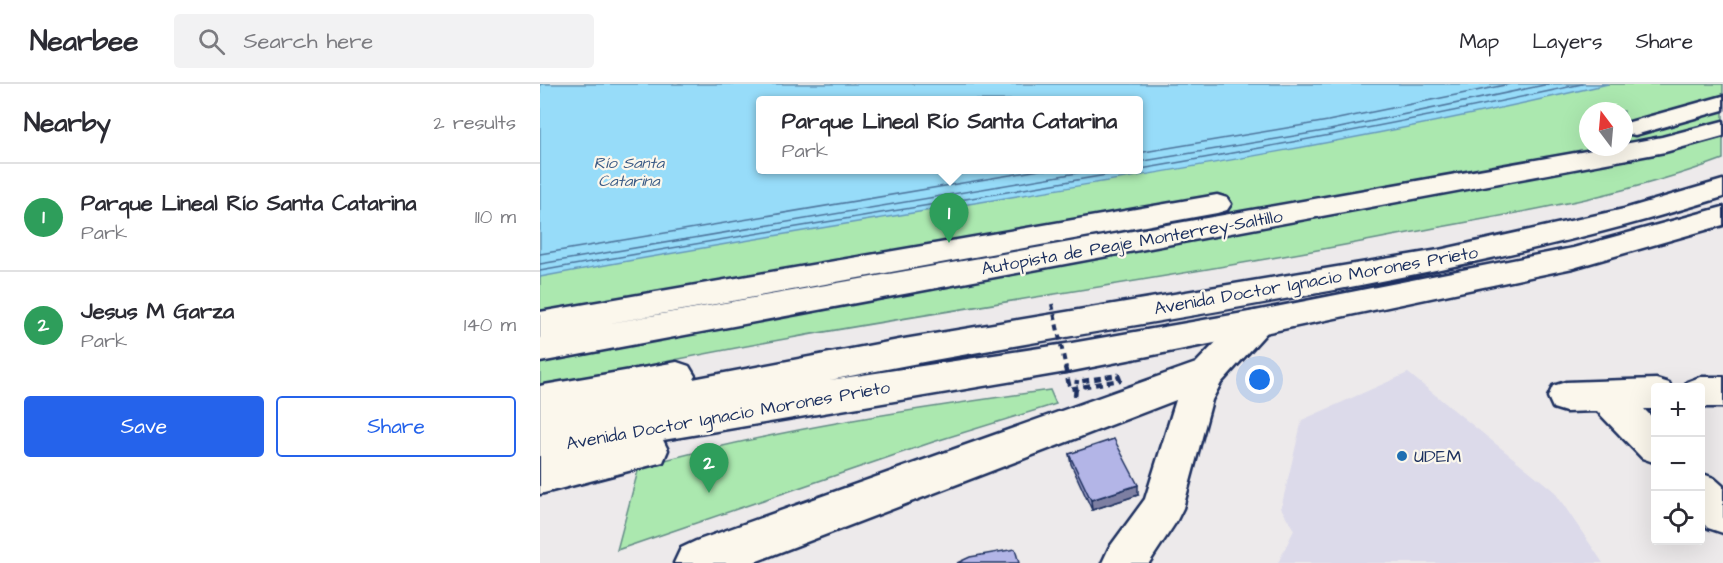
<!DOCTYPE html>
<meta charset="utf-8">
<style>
body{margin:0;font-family:"Architects Daughter",sans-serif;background:#f2f2f3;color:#2b2b33}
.controls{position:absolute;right:18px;bottom:18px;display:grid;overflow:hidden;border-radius:6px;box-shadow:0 6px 24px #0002}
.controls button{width:54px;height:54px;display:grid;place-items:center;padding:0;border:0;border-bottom:2px solid #e1e1e2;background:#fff;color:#2b2b33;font:30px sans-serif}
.compass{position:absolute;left:1039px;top:18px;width:54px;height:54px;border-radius:50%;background:#fff;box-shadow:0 6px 24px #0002;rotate:344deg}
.you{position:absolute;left:720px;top:296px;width:21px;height:21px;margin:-15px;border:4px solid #fff;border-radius:50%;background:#1a73e8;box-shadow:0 0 0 9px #1a73e833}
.badge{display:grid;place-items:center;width:39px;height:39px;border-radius:50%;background:#2563eb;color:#fff;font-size:20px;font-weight:700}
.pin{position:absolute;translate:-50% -50px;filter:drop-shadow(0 2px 3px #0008)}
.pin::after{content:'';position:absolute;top:32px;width:21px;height:18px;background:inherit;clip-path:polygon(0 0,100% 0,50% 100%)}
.popup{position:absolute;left:216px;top:12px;width:387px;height:78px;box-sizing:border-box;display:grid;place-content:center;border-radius:6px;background:#fff;filter:drop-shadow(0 2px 4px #0005);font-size:20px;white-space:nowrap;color:#7c7c81}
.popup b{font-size:22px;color:#2b2b33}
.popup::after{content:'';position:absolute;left:50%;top:100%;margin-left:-12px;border:12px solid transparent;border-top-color:#fff}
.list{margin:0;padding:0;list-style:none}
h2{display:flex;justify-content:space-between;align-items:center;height:78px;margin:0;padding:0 24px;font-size:26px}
h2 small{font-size:20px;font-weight:400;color:#7c7c81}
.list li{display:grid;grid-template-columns:39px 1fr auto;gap:18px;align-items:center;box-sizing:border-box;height:108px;padding:0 24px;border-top:2px solid #e1e1e2}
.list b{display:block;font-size:22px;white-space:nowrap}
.list p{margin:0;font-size:20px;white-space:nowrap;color:#7c7c81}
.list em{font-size:20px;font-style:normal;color:#7c7c81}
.actions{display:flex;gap:12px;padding:18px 24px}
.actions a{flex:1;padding:14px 0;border:2px solid #2563eb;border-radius:6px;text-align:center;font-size:21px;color:#2563eb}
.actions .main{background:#2563eb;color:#fff}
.icon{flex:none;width:33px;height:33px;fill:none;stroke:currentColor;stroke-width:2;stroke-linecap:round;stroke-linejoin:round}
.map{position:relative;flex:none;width:1183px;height:479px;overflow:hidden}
header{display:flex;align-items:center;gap:36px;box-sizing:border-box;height:84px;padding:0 30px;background:#fff;border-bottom:2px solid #e1e1e2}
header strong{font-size:28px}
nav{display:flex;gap:33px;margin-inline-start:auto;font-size:21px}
.search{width:420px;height:54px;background:#f2f2f3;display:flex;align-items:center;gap:15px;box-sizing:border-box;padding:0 21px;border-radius:6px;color:#7c7c81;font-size:22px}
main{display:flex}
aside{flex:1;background:#fff}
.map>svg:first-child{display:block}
.built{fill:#dcdaea}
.green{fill:#abe8af;stroke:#638c86;stroke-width:1.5;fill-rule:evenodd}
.water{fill:#97dcf9;stroke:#6597bb;stroke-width:1.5;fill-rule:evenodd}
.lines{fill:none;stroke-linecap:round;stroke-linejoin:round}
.shore{stroke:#4d749c;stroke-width:1.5}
.minor-casing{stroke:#1b2f5e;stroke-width:5}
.major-casing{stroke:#1b2f5e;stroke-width:5}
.highway-casing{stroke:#1b2f5e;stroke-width:5}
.path{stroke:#1b2f5e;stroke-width:4.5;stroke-dasharray:7 5;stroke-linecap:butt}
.minor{fill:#fbf7ec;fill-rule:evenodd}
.major{fill:#fbf7ec;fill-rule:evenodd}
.highway{fill:#fbf7ec;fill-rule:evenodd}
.path-bridge-far1{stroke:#1b2f5e;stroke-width:4;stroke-dasharray:6 4.5;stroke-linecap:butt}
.path-bridge{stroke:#1b2f5e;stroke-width:4.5;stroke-dasharray:7 5;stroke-linecap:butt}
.wall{fill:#9a9cc7;stroke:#1b2f5e;stroke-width:1.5}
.shaded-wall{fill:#7d7fa2;stroke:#1b2f5e;stroke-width:1.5}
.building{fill:#b3b5e7;stroke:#1b2f5e;stroke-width:1.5}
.poi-dot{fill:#1f6fb2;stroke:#fbf7ec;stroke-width:2}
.labels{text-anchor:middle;stroke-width:4.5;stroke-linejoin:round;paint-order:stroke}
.far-water-label{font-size:16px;font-style:italic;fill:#3a5a85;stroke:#fbf7ec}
.street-label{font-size:18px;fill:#1b2f5e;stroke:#fbf7ec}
.poi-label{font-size:18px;fill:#1b2f5e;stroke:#fbf7ec;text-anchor:start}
</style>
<header>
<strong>Nearbee</strong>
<div class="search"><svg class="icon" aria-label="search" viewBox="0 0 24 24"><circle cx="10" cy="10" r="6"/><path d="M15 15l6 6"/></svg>Search here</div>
<nav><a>Map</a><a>Layers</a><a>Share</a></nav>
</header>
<main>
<aside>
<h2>Nearby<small>2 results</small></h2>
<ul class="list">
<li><span class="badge" style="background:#2e9e5b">1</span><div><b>Parque Lineal Río Santa Catarina</b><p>Park</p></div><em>110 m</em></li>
<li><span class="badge" style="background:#2e9e5b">2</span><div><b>Jesus M Garza</b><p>Park</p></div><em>140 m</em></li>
</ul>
<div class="actions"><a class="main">Save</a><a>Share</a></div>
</aside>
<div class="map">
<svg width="1183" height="479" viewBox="0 0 1183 479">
<rect width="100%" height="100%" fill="#edeaeb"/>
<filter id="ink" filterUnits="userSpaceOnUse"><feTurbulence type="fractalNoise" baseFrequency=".0167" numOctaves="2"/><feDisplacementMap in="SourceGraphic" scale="12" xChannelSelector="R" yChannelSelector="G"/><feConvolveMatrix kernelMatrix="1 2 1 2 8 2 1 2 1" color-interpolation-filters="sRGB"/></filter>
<g filter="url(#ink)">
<polygon class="built" points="868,289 1014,407 1063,479 738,479 754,446 741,424 762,336"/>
<g class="green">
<path d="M0,0h1183v75c-109,41 -223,56 -336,78 -282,55 -567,86 -847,152zM220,16h378v70h-378zM1048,27h36v36h-36z"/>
<path d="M510,306l6,14 -123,38 -316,108 22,-83c134,-37 273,-58 411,-77z"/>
</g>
<path class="water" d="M0,0h1068c-353,83 -712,126 -1068,193zM220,16h378v70h-378z"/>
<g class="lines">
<g class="shore">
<polyline points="598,69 788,37 970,0"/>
<polyline points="598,78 790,46 1009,0"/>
<polyline points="0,170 500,86"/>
<polyline points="0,180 555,86"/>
<path d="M0,187c347,-62 697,-111 1042,-187"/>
</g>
<g class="minor-casing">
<g id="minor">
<polygon points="715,227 727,230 731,239 727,248 681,299 672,316 643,424 636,438 609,479 562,479 569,464 605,415 636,316 212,479 134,479 141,464 156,457 656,279 703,230"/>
<polygon points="1160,293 1183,293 1183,323 1160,323 1160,304 1144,304 1147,298"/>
<polygon points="1116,295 1129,299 1131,304 1116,304 1116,325 1104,325 1116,337 1116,379 1102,374 1057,327 1026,328 1013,324 1008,313 1013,302 1026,298"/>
<polygon points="1160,389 1174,394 1183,402 1183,449 1168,444 1160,436"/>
</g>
</g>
<g class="major-casing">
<path id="major" d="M1183,96v17c-291,91 -595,123 -893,183l242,-37 183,-32 318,-63 150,-41v18l-150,43 -318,67 -183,36 -409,69 5,10 -5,12 -123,32v-108l4,-1 133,-23 12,4 6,10 -2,3 211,-40 535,-89 185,-41z"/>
</g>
<g class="highway-casing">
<g id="highway">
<polygon points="1183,12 1183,26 1095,51 1086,49 1084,46 1086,39"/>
<polygon points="1183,37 1183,52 1125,68 0,278 0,228 677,111 687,114 691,120 687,126 677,129 65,240 1069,63 1084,63 1084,60 1122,53"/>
</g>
</g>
<polyline class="path" points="535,312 537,296"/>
<use href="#minor" class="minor"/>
<use href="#major" class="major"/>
<use href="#highway" class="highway"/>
<polyline class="path-bridge-far1" points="512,220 526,284"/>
<polyline class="path-bridge" points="525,283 530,305 580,296 578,291 537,298"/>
</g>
<polygon class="wall" points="529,370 598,411 552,426 531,380"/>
<polygon class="shaded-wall" points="598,401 598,411 552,426 551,416"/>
<g class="building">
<polygon points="574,355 598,401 551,416 529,370"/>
<polygon points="475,465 479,479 417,479 430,473"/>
</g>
</g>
<circle class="poi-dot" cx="862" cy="372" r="6"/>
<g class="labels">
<g class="far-water-label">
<text x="89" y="84">Río Santa<tspan x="89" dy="18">Catarina</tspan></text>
</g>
<g class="street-label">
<text transform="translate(592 158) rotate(-10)" y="6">Autopista de Peaje Monterrey-Saltillo</text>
<text transform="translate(776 196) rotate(-10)" y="6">Avenida Doctor Ignacio Morones Prieto</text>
<text transform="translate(188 331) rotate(-10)" y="6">Avenida Doctor Ignacio Morones Prieto</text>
</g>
<g class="poi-label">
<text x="874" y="378">UDEM</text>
</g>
</g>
</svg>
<div class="controls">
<button>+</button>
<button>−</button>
<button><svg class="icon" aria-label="locate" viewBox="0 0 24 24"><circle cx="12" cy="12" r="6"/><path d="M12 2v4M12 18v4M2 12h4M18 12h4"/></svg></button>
</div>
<svg class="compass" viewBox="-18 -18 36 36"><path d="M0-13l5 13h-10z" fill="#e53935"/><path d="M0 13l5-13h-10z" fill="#7c7c81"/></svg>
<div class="you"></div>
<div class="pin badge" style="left:409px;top:159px;background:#2e9e5b">1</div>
<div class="popup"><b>Parque Lineal Río Santa Catarina</b>Park</div>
<div class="pin badge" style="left:169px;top:409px;background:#2e9e5b">2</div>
</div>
</main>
